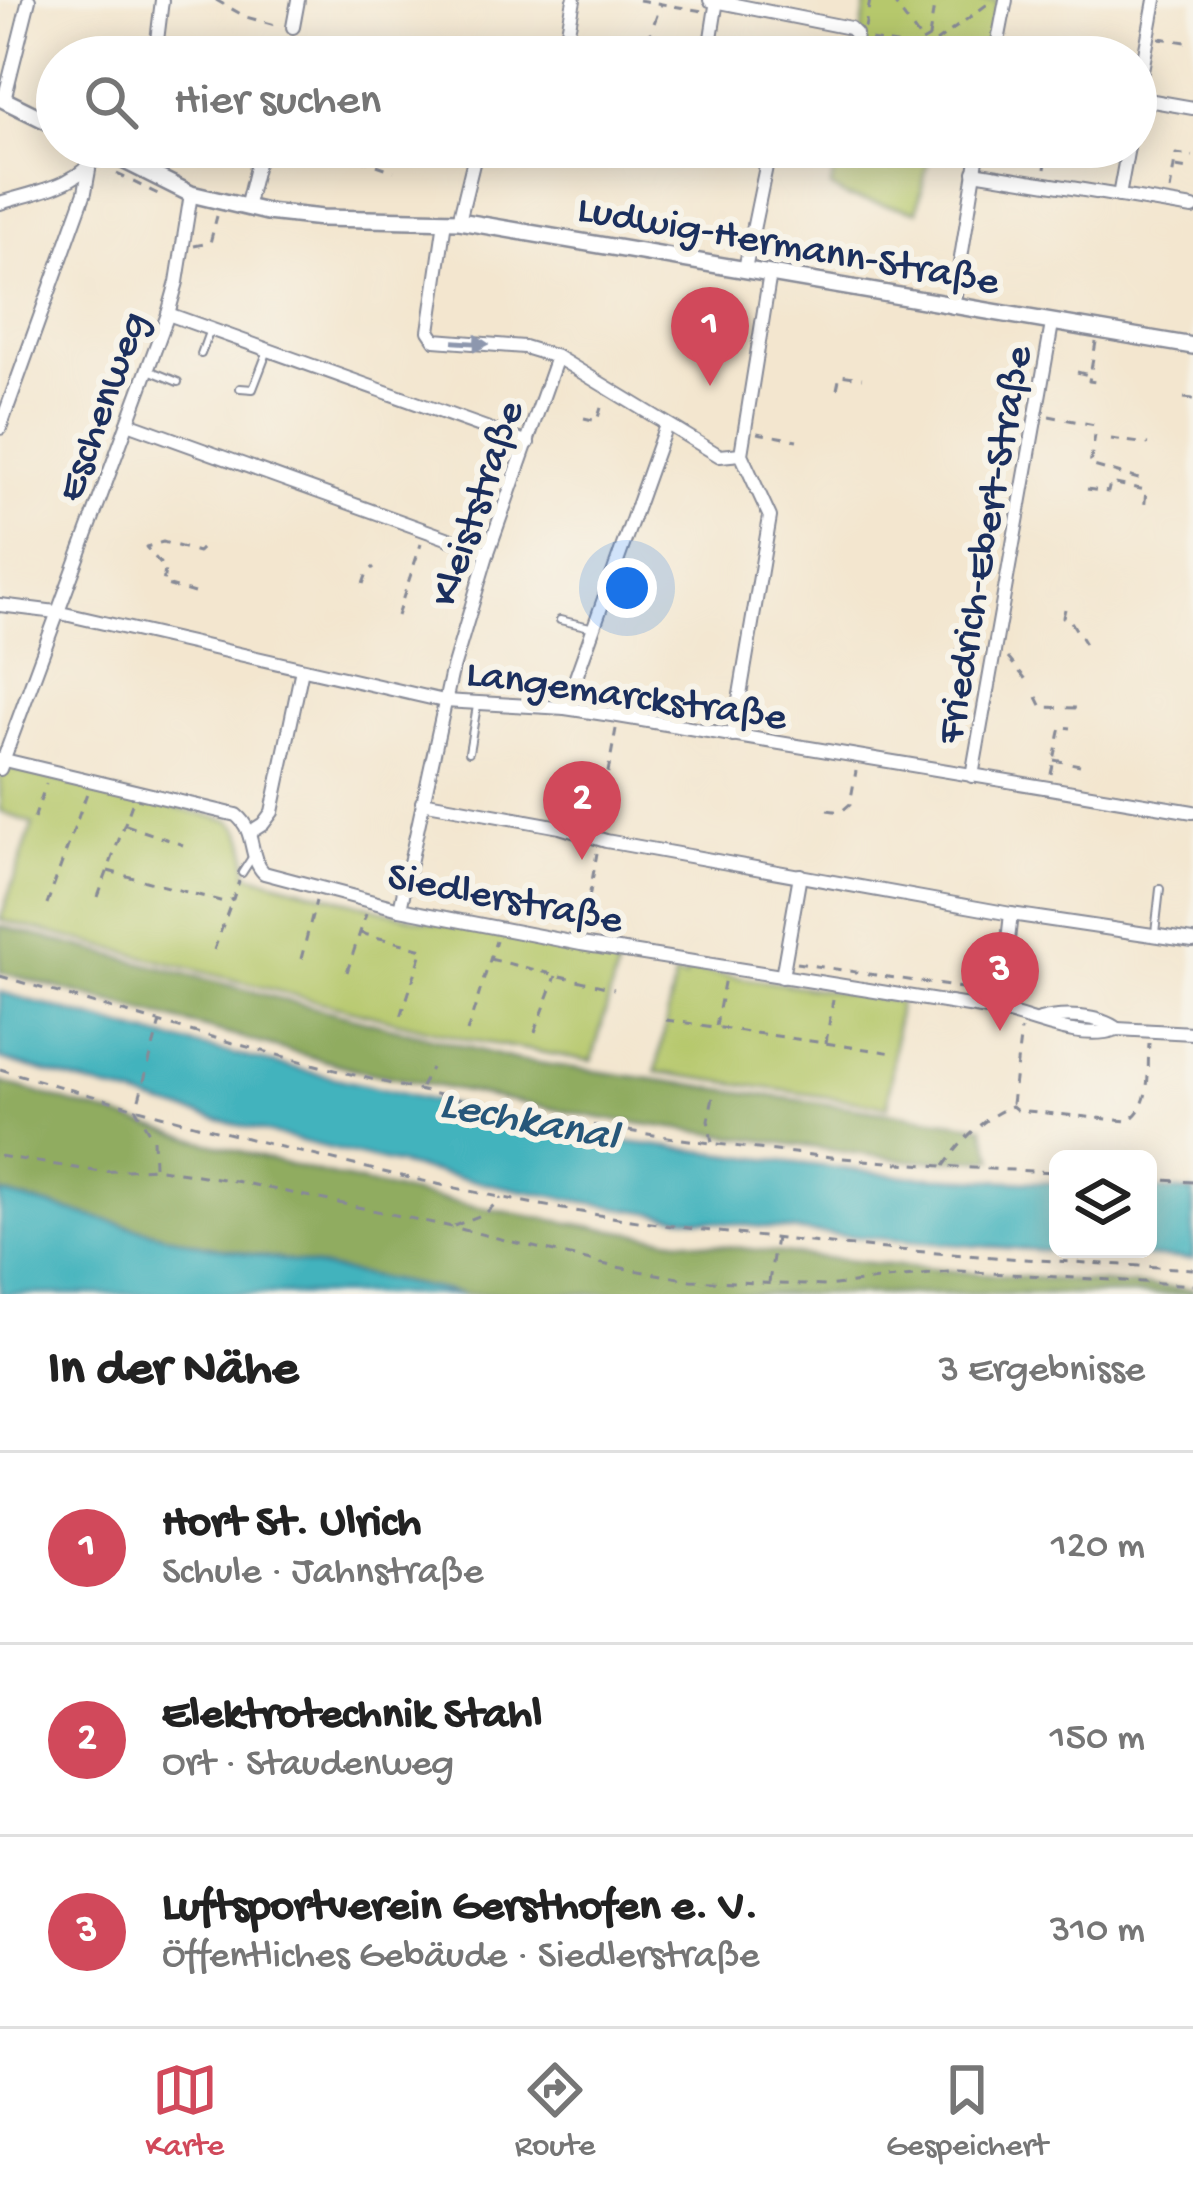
<!DOCTYPE html>
<html lang="de">
<meta charset="utf-8">
<style>
body{margin:0;font-family:"Gochi Hand",sans-serif;background:#f2f2f2;color:#222}
.controls{position:absolute;right:36px;bottom:36px;display:grid;overflow:hidden;border-radius:18px;box-shadow:0 6px 30px #0003}
.controls button{width:108px;height:108px;display:grid;place-items:center;padding:0;border:0;border-bottom:3px solid #e0e0e0;background:#fff;color:#222;font:60px sans-serif}
.you{position:absolute;left:627px;top:588px;width:42px;height:42px;margin:-30px;border:9px solid #fff;border-radius:50%;background:#1a73e8;box-shadow:0 0 0 18px #1a73e833}
.badge{display:grid;place-items:center;width:78px;height:78px;border-radius:50%;background:#d1495b;color:#fff;font-size:39px;font-weight:700}
.pin{position:absolute;translate:-50% -99px;filter:drop-shadow(0 3px 6px #0008)}
.pin::after{content:'';position:absolute;top:63px;width:42px;height:36px;background:inherit;clip-path:polygon(0 0,100% 0,50% 100%)}
.list{margin:0;padding:0;list-style:none}
h2{display:flex;justify-content:space-between;align-items:center;height:156px;margin:0;padding:0 48px;font-size:51px}
h2 small{font-size:39px;font-weight:400;color:#767676}
.list li{display:grid;grid-template-columns:78px 1fr auto;gap:36px;align-items:center;box-sizing:border-box;height:192px;padding:0 48px;border-top:3px solid #e0e0e0}
.list b{display:block;font-size:45px;white-space:nowrap}
.list p{margin:0;font-size:39px;white-space:nowrap;color:#767676}
.list em{font-size:39px;font-style:normal;color:#767676}
.icon{flex:none;width:66px;height:66px;fill:none;stroke:currentColor;stroke-width:2;stroke-linecap:round;stroke-linejoin:round}
.map{position:relative;flex:none;width:1193px;height:1294px;overflow:hidden}
.search{position:absolute;background:#fff;box-shadow:0 6px 30px #0003;left:36px;right:36px;top:36px;height:132px;display:flex;align-items:center;gap:30px;box-sizing:border-box;padding:0 42px;border-radius:66px;color:#767676;font-size:45px}
.sheet{height:732px;background:#fff}
nav{display:flex;justify-content:space-around;align-items:center;box-sizing:border-box;height:168px;border-top:3px solid #e0e0e0;background:#fff;font-size:33px;color:#767676}
nav a{display:grid;justify-items:center;gap:6px}
nav .on{color:#d1495b}
.map>svg:first-child{display:block}
.green{fill:#b6c86c;stroke:#687c65;stroke-width:3}
.forest{fill:#90ac60;stroke:#566e5f;stroke-width:3}
.water{fill:#43b3bd;stroke:#2f718e;stroke-width:3}
.lines{fill:none;stroke-linecap:round;stroke-linejoin:round}
.service-casing{stroke:#878a96;stroke-width:10}
.minor-casing{stroke:#878a96;stroke-width:16}
.tertiary-casing{stroke:#878a96;stroke-width:20}
.path{stroke:#878a96;stroke-width:3;stroke-dasharray:9 9;stroke-linecap:butt}
.service{stroke:#fff;stroke-width:6}
.minor{stroke:#fff;stroke-width:12}
.tertiary{stroke:#fff;stroke-width:15}
.oneway{fill:#8d97ae}
.labels{text-anchor:middle;stroke-width:12;stroke-linejoin:round;paint-order:stroke}
.street-label{font-size:42px;fill:#1b2f5e;stroke:#f7f3e8}
.water-label{font-size:45px;font-style:italic;fill:#27577a;stroke:#f7f3e8}
</style>
<div class="map">
<svg width="1193" height="1294" viewBox="0 0 1193 1294">
<rect width="100%" height="100%" fill="#f7f3e8"/>
<filter id="ink" filterUnits="userSpaceOnUse"><feTurbulence type="fractalNoise" baseFrequency=".00833" numOctaves="2"/><feDisplacementMap in="SourceGraphic" scale="24" xChannelSelector="R" yChannelSelector="G"/><feConvolveMatrix kernelMatrix="1 2 1 2 8 2 1 2 1" color-interpolation-filters="sRGB"/></filter>
<filter id="wash" filterUnits="userSpaceOnUse"><feTurbulence type="fractalNoise" baseFrequency=".004" numOctaves="4" result="noise"/><feDisplacementMap in="SourceGraphic" scale="48" xChannelSelector="R" yChannelSelector="G"/><feGaussianBlur stdDeviation="2.7" result="paint"/><feColorMatrix in="noise" values="0 0 0 0 0 0 0 0 0 0 0 0 0 0 0 0 0 1.4 0 .05"/><feComposite in="paint" operator="in"/></filter>
<g filter="url(#wash)">
<rect width="100%" height="100%" fill="#f3e6cf"/>
<g class="green">
<polygon points="867,0 998,0 988,57 857,57"/>
<polygon points="838,147 931,147 917,211 847,197 831,187"/>
<path d="M0,765l231,56c20,16 15,31 16,53l170,45 203,39 -28,103 -128,-22 -464,-119 33,-96 -33,-13z"/>
<polygon points="688,970 899,1001 888,1106 656,1072 675,976 686,978"/>
</g>
<g class="forest">
<polygon points="0,926 517,1060 983,1126 994,1159 912,1161 600,1118 370,1073 0,972"/>
<path d="M0,1082c140,41 281,85 423,114 254,52 512,77 770,93v5h-730l-260,-49 -203,-52z"/>
</g>
<g class="water">
<path d="M0,992l144,41 443,104 315,39 156,7v66h90v-60l45,3v67c-176,-10 -353,-19 -527,-44 -226,-33 -448,-93 -666,-156z"/>
<polygon points="0,1193 203,1245 463,1294 0,1294"/>
</g>
</g>
<g filter="url(#ink)">
<g class="lines">
<g class="service-casing">
<g id="service">
<polyline points="201,354 209,332"/>
<polyline points="151,371 178,382"/>
<polyline points="240,388 253,389 268,350"/>
<polyline points="560,620 590,627"/>
<polyline points="469,752 477,706"/>
<polyline points="242,873 253,856"/>
<polyline points="1155,933 1160,889"/>
</g>
</g>
<g class="minor-casing">
<g id="minor">
<polyline points="710,0 850,28 856,34 853,57"/>
<polyline points="293,27 298,0"/>
<polyline points="155,57 162,0"/>
<polyline points="563,57 574,0"/>
<polyline points="708,57 717,0"/>
<polyline points="995,57 1006,0"/>
<polyline points="1136,98 1193,108"/>
<polyline points="4,100 29,0"/>
<polyline points="1136,103 1155,0"/>
<polyline points="974,172 1193,208"/>
<polyline points="1119,196 1128,147"/>
<path d="M0,203c39,-12 79,-17 102,-53"/>
<polyline points="246,208 261,147"/>
<polyline points="445,221 429,331 435,340 524,347 557,357 720,456 741,454"/>
<polyline points="459,221 477,147"/>
<polyline points="745,269 770,147"/>
<polyline points="953,307 979,147"/>
<polyline points="168,314 528,443"/>
<polyline points="128,423 488,553"/>
<polyline points="0,428 85,192 89,170"/>
<polyline points="0,605 56,612 444,701 565,708 618,716 1193,812"/>
<polyline points="565,708 666,425"/>
<polyline points="733,736 770,517 741,454 770,273"/>
<path d="M0,759l236,56c21,17 11,40 28,58l136,36 181,35 419,67c35,8 81,31 117,18l76,4"/>
<polyline points="0,769 168,314 177,282 191,194"/>
<polyline points="972,776 1052,324"/>
<polyline points="422,802 560,827 606,841 1011,914 1193,941"/>
<polyline points="252,831 263,824 272,812 302,669"/>
<polyline points="400,909 451,675 487,555 557,357"/>
<polyline points="782,977 800,875"/>
<polyline points="1000,1011 1011,914"/>
<path d="M1040,1020c22,-6 59,-5 77,9"/>
</g>
</g>
<g class="tertiary-casing">
<g id="tertiary">
<polyline points="0,98 57,126"/>
<polyline points="97,147 191,194 267,212 322,218 459,221 1193,346"/>
</g>
</g>
<g class="path">
<polyline points="216,0 246,17 279,26"/>
<polyline points="639,0 702,11"/>
<polyline points="892,0 920,39"/>
<polyline points="865,28 870,0"/>
<polyline points="582,32 619,44 615,57"/>
<polyline points="929,37 935,0"/>
<polyline points="1159,38 1193,43"/>
<polyline points="871,40 916,47"/>
<polyline points="936,42 993,0"/>
<polyline points="619,50 638,57"/>
<polyline points="720,50 760,57"/>
<polyline points="941,51 975,57"/>
<polyline points="288,57 291,41"/>
<polyline points="642,57 661,4"/>
<polyline points="918,57 917,45 929,38 938,45 937,57"/>
<polyline points="326,147 394,171"/>
<polyline points="1030,147 1029,153 1045,156"/>
<polyline points="199,160 213,162 218,147"/>
<polyline points="1176,167 1193,170"/>
<polyline points="1045,169 1048,147"/>
<polyline points="117,174 162,196"/>
<polyline points="1170,191 1176,154 1193,156"/>
<polyline points="194,246 210,243 217,216"/>
<polyline points="1096,342 1089,381 1102,383"/>
<polyline points="1077,372 1089,375"/>
<polyline points="837,389 840,375 862,378"/>
<polyline points="1184,398 1193,399"/>
<polyline points="1049,416 1095,425"/>
<polyline points="584,418 597,421 603,401"/>
<polyline points="757,433 797,440"/>
<polyline points="1095,435 1090,465 1142,480"/>
<polyline points="1111,439 1148,444"/>
<polyline points="1087,489 1108,492 1110,483 1146,490 1144,512"/>
<polyline points="363,584 367,573 374,567"/>
<polyline points="194,593 163,584 165,569 146,547 163,542 198,552 207,543"/>
<polyline points="965,604 986,616"/>
<polyline points="1065,609 1063,617 1070,620 1085,644"/>
<polyline points="397,616 421,544"/>
<polyline points="955,650 980,654"/>
<polyline points="1008,658 1030,684"/>
<polyline points="1037,697 1042,707 1076,708"/>
<polyline points="1054,760 1080,765"/>
<polyline points="1051,774 1061,727 1071,728"/>
<polyline points="827,810 841,812 850,804 856,771"/>
<polyline points="34,819 46,784"/>
<polyline points="126,825 183,845"/>
<polyline points="598,826 616,729"/>
<polyline points="108,871 224,902 233,899 239,881"/>
<polyline points="98,897 132,804"/>
<polyline points="47,904 87,793"/>
<polyline points="583,932 597,853"/>
<polyline points="360,933 423,949 400,1020"/>
<polyline points="214,950 232,900"/>
<polyline points="301,959 316,901"/>
<polyline points="490,959 614,989"/>
<polyline points="796,963 988,992"/>
<polyline points="347,972 366,914"/>
<path d="M0,976c161,47 322,95 486,129 188,39 381,60 572,67"/>
<polyline points="666,1020 893,1053"/>
<polyline points="716,1026 725,977"/>
<polyline points="467,1032 496,941"/>
<polyline points="535,1032 556,976"/>
<polyline points="826,1043 833,999"/>
<path d="M0,1069c166,49 334,95 504,129 227,45 458,58 689,71"/>
<polyline points="421,1087 431,1068"/>
<polyline points="1012,1104 1021,1030"/>
<polyline points="712,1142 708,1120 713,1097"/>
<polyline points="0,1156 101,1172 154,1168 235,1181 452,1227 611,1266 690,1280 826,1286 957,1271 1193,1285"/>
<polyline points="154,1166 153,1139 136,1110 160,1022"/>
<path d="M944,1166c18,-26 38,-48 68,-60l5,4 110,11c26,-14 20,-52 22,-78"/>
<polyline points="1148,1179 1193,1182"/>
<polyline points="454,1226 486,1213 501,1198"/>
<polyline points="769,1282 776,1238"/>
</g>
<use href="#service" class="service"/>
<use href="#minor" class="minor"/>
<use href="#tertiary" class="tertiary"/>
</g>
<defs><path id="oneway-solid" d="M-6-.8H1V-3.2L6.5 0L1 3.2V.8H-6Z" transform="scale(3)"/></defs>
<use class="oneway" href="#oneway-solid" transform="translate(471 343) rotate(4)"/>
</g>
<g class="labels">
<g class="street-label">
<text transform="translate(789 241) rotate(10)" y="15">Ludwig-Hermann-Straße</text>
<text transform="translate(98 405) rotate(-70)" y="15">Eschenweg</text>
<text transform="translate(473 502) rotate(-71)" y="15">Kleiststraße</text>
<text transform="translate(980 544) rotate(-80)" y="15">Friedrich-Ebert-Straße</text>
<text transform="translate(627 691) rotate(8)" y="15">Langemarckstraße</text>
<text transform="translate(506 894) rotate(11)" y="15">Siedlerstraße</text>
</g>
<g class="water-label">
<text transform="translate(530 1116) rotate(11)" y="16">Lechkanal</text>
</g>
</g>
</svg>
<div class="controls">
<button><svg class="icon" aria-label="layers" viewBox="0 0 24 24"><path d="M12 4l9 5-9 5-9-5zM3 14l9 5 9-5"/></svg></button>
</div>
<div class="you"></div>
<div class="pin badge" style="left:710px;top:386px">1</div>
<div class="pin badge" style="left:582px;top:860px">2</div>
<div class="pin badge" style="left:1000px;top:1031px">3</div>
<div class="search"><svg class="icon" aria-label="search" viewBox="0 0 24 24"><circle cx="10" cy="10" r="6"/><path d="M15 15l6 6"/></svg>Hier suchen</div>
</div>
<section class="sheet">
<h2>In der Nähe<small>3 Ergebnisse</small></h2>
<ul class="list">
<li><span class="badge">1</span><div><b>Hort St. Ulrich</b><p>Schule · Jahnstraße</p></div><em>120 m</em></li>
<li><span class="badge">2</span><div><b>Elektrotechnik Stahl</b><p>Ort · Staudenweg</p></div><em>150 m</em></li>
<li><span class="badge">3</span><div><b>Luftsportverein Gersthofen e. V.</b><p>Öffentliches Gebäude · Siedlerstraße</p></div><em>310 m</em></li>
</ul>
</section>
<nav>
<a class="on"><svg class="icon" aria-label="map" viewBox="0 0 24 24"><path d="M3 6l6-2 6 2 6-2v14l-6 2-6-2-6 2zM9 4v14M15 6v14"/></svg>Karte</a>
<a><svg class="icon" aria-label="directions" viewBox="0 0 24 24"><path d="M12 3l9 9-9 9-9-9zM9 14v-3h6M13 9l2 2-2 2"/></svg>Route</a>
<a><svg class="icon" aria-label="saved" viewBox="0 0 24 24"><path d="M7 4h10v16l-5-4-5 4z"/></svg>Gespeichert</a>
</nav>
